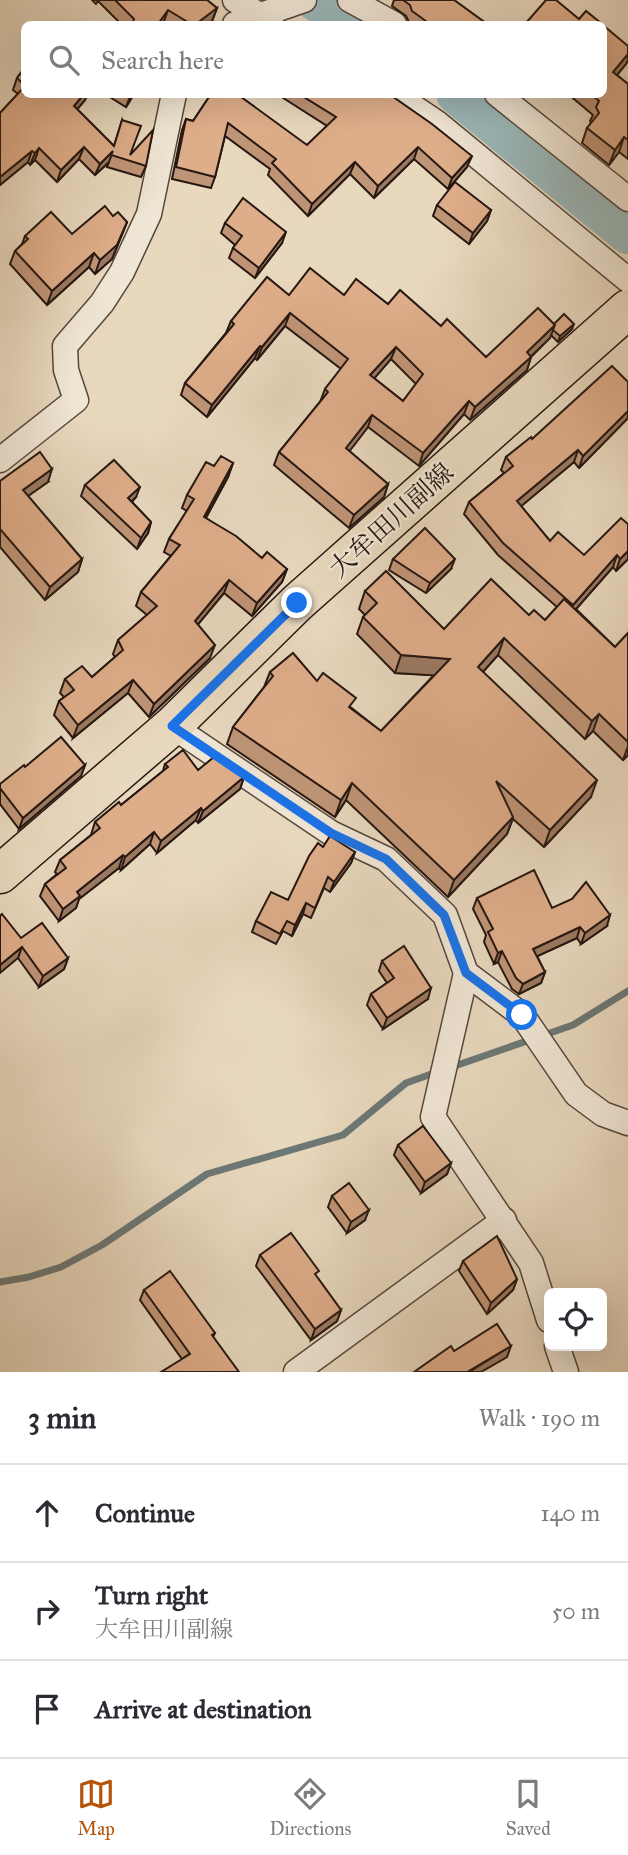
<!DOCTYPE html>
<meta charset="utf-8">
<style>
body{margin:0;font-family:"IM FELL Great Primer","Noto Serif JP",serif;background:#f7f7f7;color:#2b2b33}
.controls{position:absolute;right:21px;bottom:21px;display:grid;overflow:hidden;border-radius:10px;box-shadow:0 7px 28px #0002}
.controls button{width:63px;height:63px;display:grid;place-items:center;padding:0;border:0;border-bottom:2px solid #e1e1e2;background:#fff;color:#2b2b33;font:35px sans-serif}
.stop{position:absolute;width:21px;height:21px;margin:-16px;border:5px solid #1a73e8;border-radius:50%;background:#fff}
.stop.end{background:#1a73e8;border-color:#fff;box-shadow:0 2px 7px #0008}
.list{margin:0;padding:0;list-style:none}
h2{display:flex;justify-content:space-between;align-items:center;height:91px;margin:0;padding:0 28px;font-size:30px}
h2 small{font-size:23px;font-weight:400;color:#7c7c81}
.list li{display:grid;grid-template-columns:46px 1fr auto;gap:21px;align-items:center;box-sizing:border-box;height:98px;padding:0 28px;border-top:2px solid #e1e1e2}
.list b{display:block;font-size:26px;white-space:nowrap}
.list p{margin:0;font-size:23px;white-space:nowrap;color:#7c7c81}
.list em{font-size:23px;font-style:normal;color:#7c7c81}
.icon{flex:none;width:38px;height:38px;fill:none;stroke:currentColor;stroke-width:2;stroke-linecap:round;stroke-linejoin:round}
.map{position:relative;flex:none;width:628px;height:1372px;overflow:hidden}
.search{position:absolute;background:#fff;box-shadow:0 7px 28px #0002;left:21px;right:21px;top:21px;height:77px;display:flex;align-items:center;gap:18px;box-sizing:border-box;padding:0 24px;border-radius:10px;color:#7c7c81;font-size:26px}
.sheet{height:385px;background:#fff}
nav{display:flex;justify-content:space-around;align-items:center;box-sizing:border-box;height:98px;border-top:2px solid #e1e1e2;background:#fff;font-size:19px;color:#7c7c81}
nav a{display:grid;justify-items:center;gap:4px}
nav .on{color:#b45309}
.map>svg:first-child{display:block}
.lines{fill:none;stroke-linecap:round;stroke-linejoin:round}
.stream{stroke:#6c7876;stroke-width:7}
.river{stroke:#9ab8ba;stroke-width:40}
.minor-casing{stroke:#56473c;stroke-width:27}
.primary-casing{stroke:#261711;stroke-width:41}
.minor{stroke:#f0e6d5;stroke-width:24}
.primary{stroke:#e8d8be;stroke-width:38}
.wall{fill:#bf9577;stroke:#261711;stroke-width:2;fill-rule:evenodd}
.shaded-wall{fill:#9b7961;stroke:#261711;stroke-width:2}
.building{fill:#dead8a;stroke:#261711;stroke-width:2;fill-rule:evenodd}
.route{stroke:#1a73e8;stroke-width:9}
.labels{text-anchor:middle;stroke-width:5;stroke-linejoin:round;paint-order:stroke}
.street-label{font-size:26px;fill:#261711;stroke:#f0e6d5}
</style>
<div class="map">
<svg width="628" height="1372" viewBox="0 0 628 1372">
<rect width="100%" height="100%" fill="#e8d8be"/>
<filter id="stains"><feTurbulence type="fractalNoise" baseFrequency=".00286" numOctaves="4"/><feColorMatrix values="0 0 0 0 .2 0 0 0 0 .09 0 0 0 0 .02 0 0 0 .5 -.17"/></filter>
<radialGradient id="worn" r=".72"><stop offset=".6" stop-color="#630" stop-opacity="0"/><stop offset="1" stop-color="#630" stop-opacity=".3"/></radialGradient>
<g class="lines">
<g class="stream">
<polyline points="449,1068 573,1025 628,991"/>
<polyline points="0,1282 29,1277 61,1267 102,1245 207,1174 343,1135 406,1083 437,1072"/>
</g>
<g class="river">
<polyline points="314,0 352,24"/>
<polyline points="456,94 628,234"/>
</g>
<g class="minor-casing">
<g id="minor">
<polyline points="235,0 271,22"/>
<polyline points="350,0 394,24"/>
<polyline points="235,24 304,0"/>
<polyline points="394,94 437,123 628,280"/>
<polyline points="497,94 628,199"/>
<polyline points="0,460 76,400 66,370 65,346 102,303 122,272 149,214 174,94"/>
<polyline points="172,726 331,833 386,859 445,915 466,973 522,1015 576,1094 603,1114 628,1123"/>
<polyline points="466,973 433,1117 531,1263 549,1320"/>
<polyline points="557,1346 566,1372"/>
<polyline points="296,1372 504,1220"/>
</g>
</g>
<g class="primary-casing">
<polyline id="primary" points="0,874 172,726 297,603 628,309"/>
</g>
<use href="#minor" class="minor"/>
<use href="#primary" class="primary"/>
</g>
<g class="wall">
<polygon points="92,0 207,0 217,8 212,21 208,24 121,24 98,1 96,4"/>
<polygon points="394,0 454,0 487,24 412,24 409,22 406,16 392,6"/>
<polygon points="628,46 628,60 626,64 617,75 628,84 628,159 619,152 609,165 582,143 587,128 591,123 590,121 593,115 568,94 604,94"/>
<polygon points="24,69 24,94 87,94 85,100 77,109 114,146 122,120 130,155 146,166 141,177 107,167 109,162 95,175 79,159 57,182 35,160 30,165 28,162 0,185 0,113 18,94 13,90 17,78"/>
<polygon points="105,94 134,94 126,107"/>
<polygon points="211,94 307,145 327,126 277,94 372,94 467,167 448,189 414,159 374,198 350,174 308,216 268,175 270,169 225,136 215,177 211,188 172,179 182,130 186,119 193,121"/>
<polygon points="437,205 491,210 487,221 469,244 433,216"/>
<polygon points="113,216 127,222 112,259 95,274 89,267 47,305 10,264 15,251 22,244 25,236 72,234"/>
<polygon points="225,223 282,243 255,278 229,258 233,248 235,245 221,233"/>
<path d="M289,295h55l44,9 53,22 45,31 68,-33 18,5 -14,13 -7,-7 -1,3 -19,19 -4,13 -57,50 -6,-6 -45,52 -51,-39 -19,24 39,33 -4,13 -35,31 -75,-63 5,-13 41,-50 5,-13 16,-20 -56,-43 -28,34 -2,-2 -48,59 -26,-22 4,-12 41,-50 5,-12zM391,359l25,25 -13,17 -29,-23z"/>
<polygon points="628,418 579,468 574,462 521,506 550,541 584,555 628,524 628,559 616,571 613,567 576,609 615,647 628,633 628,755 623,760 593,731 585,739 498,655 483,672 591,797 544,847 513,819 507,834 448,897 346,800 335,817 227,744 233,727 264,687 270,672 317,681 381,731 434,675 395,673 357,634 363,617 365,615 359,609 365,591 444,629 529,615 545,620 557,607 498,555 464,514 469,502 504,473 501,470 506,457 532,439"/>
<polygon points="233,463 228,477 206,518 262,558 287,569 282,582 252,616 224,593 198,624 210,658 149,717 128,693 73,738 54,715 59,701 64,697 60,693 65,679 92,677 115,657 113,654 118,640 147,615 136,606 141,592 171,556 164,552 169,539 187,511 182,508 187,495 214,466"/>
<polygon points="0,481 48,482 28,496 82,559 78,572 45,600 0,547"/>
<polygon points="85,485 136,497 132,502 151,522 148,533 137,549 81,496"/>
<polygon points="393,559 451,569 426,593 389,570"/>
<polygon points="165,764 244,777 240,789 198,823 196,820 157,853 150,844 121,870 119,868 79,899 76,908 59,921 40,896 45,884 57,874 55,872 60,860 91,835 95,822 121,805 163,771"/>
<polygon points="85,765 81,776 19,829 0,804 0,784"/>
<polygon points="323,847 355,852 351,863 330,892 324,888 311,918 303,914 292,936 283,931 276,944 252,932 256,921 288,900"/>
<polygon points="477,898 552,908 607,926 581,944 577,938 537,956 545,972 541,983 519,994 512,989 498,962 494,964 484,942 486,935 473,909"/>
<polygon points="21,938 68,958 64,969 39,987 18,958"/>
<polygon points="382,961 428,999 383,1029 367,1005 371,994 387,983 379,971"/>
<polygon points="398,1145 451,1163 447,1174 421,1193 394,1155"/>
<polygon points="332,1196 365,1220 347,1233 328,1207"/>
<polygon points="260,1255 317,1277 341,1310 337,1321 311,1340 256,1266"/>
<polygon points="463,1261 517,1279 513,1290 487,1314 459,1271"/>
<polygon points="144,1290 215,1333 213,1337 182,1359 140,1300"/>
</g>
<g class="shaded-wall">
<polygon points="217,8 212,21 208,24 190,24"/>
<polygon points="168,10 163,24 158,24"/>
<polygon points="628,54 628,60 626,64 607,87 613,72"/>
<polygon points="84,94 87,94 85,100 70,118 74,106"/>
<polygon points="131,94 134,94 126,107"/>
<polygon points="624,137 619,152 609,165 615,150"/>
<polygon points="84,147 79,159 57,182 61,170"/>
<polygon points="418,147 414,159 374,198 378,186"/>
<polygon points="39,148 35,160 30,165 35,153"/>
<polygon points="32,151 28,162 0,185 0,177"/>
<polygon points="113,151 109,162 95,175 100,164"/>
<polygon points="472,156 467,167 448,189 452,178"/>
<polygon points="355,162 350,174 308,216 312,204"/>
<polygon points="491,210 487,221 469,244 473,233"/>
<polygon points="127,222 112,259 95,274 100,260"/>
<polygon points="286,232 282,243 255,278 259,268"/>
<polygon points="94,253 89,267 47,305 52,291"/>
<polygon points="290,313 285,326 257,360 262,347"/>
<polygon points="574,324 572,329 558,342 560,336"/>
<polygon points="555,325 550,338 522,365 527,352"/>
<polygon points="260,346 255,358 207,417 212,405"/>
<polygon points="396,347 391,359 366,388 370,375"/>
<polygon points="531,357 527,370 470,420 475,407"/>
<polygon points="469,401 464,414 419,466 423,453"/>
<polygon points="628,411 628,418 579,468 583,456"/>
<polygon points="372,415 368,427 342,461 346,448"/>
<polygon points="578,450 574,462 513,513 517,501"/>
<polygon points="233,463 228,477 199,530 204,517"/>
<polygon points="52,469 48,482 18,503 23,490"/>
<polygon points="388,484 384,497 349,528 354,515"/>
<polygon points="140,487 136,497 124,509 128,498"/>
<polygon points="151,522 148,533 137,549 141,538"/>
<polygon points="628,551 628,559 616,571 620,559"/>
<polygon points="617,555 613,567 569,617 573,605"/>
<polygon points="82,559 78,572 45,600 50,587"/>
<polygon points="455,559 451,569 426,593 430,583"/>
<polygon points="287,569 282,582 252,616 257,603"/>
<polygon points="229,580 224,593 190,634 195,621"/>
<polygon points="504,638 498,655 472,684 478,667"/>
<polygon points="215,645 210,658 149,717 154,704"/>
<polygon points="401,655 450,659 443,676 395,673"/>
<polygon points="133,680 128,693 73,738 78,725"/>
<polygon points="599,714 593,731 585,739 592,721"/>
<polygon points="628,746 628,755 623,760"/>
<polygon points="85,765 81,776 19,829 23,818"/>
<polygon points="244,777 240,789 198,823 203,811"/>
<polygon points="597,780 591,797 544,847 550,830"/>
<polygon points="352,783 346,800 335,817 341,800"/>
<polygon points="201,808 196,820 157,853 161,841"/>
<polygon points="513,817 507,834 448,897 454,880"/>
<polygon points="154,832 150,844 121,870 125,857"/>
<polygon points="355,852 351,863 330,892 334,882"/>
<polygon points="123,855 119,868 79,899 76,908 59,921 63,909 77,892"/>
<polygon points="306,903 303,914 292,936 295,925"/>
<polygon points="610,915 607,926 581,944 585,933"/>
<polygon points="580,927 577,938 529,960 533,949"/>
<polygon points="22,947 18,958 0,973 0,965"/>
<polygon points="502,951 498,962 494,964 498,953"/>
<polygon points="68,958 64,969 39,987 43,976"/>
<polygon points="545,972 541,983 519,994 523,984"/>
<polygon points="431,988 428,999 383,1029 387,1018"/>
<polygon points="451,1163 447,1174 421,1193 425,1182"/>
<polygon points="369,1210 365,1220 347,1233 351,1222"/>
<polygon points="517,1279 513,1290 487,1314 491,1303"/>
<polygon points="341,1310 337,1321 311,1340 315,1329"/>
<polygon points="511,1346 507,1357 481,1372 469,1372"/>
</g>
<g class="building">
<polygon points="115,0 207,0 217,8 196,24 191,24 168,10 158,24 132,24 134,19"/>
<polygon points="403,0 454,0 487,24 430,24 412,11 410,5"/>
<polygon points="546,0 556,0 579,19 586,11 602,24 525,24"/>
<polygon points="604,26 628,46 628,54 613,72 628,84 628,140 624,137 615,150 587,128 599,113 596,107 599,101 591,94 604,94"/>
<polygon points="24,69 24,85 17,78"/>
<polygon points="24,87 24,94 84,94 74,106 114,146 122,120 141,126 130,155 153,130 146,166 111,155 113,151 100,164 84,147 61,170 39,148 35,153 32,151 0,177 0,113"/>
<polygon points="211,94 237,94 307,145 336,117 299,94 372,94 376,97 378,94 389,94 432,124 472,156 452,178 418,147 378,186 355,162 312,204 272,163 276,159 228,123 215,177 176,167 186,119 193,121"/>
<polygon points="455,182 491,210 473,233 437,205"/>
<polygon points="243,198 286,232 259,268 233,248 242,236 225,223"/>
<polygon points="105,206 113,216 118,212 127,222 117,245 100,260 94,253 52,291 15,251 28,239 25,236 51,212 72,234"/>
<path d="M310,268l34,27 12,-16 32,25 12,-14 41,36 6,-7 39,38 52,-49 17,17 -28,27 4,5 -56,50 -6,-6 -46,52 -51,-38 -26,33 42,36 -34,31 -75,-63 49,-60 -3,-3 23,-30 -58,-46 -28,34 -2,-1 -48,59 -27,-22 49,-59 -3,-3 36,-44 22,18zM396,347l27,27 -20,27 -33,-26z"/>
<polygon points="564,314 574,324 560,336 553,330 555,325 554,324"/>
<polygon points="612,366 628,382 628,411 583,456 578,450 517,501 550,541 558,532 584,555 621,518 628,524 628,551 620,559 617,555 573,605 503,543 469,502 513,466 506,457 531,437 532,439"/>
<polygon points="40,452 52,469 23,490 82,559 50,587 0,529 0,481"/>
<polygon points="221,456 233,463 204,517 236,536 262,558 267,552 287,569 257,603 229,580 195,621 215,645 154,704 133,680 78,725 59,701 74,690 65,679 82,666 92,677 123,650 118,640 157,606 141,592 180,545 169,539 194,499 187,495 206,462 214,466"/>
<polygon points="114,460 140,487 128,498 151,522 141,538 85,485"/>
<polygon points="425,528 455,559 430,583 393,559"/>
<polygon points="386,571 444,629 491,579 529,615 534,610 545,620 564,599 615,647 628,633 628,742 599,714 592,721 504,638 478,667 597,780 550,830 496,781 513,817 454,880 352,783 341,800 233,727 273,676 270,672 293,653 317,681 323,673 356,698 349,707 381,731 450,659 401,655 363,617 377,603 365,591"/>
<polygon points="61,737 85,765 23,818 0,788 0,784 24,765 25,767"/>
<polygon points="183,750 198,770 214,757 244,777 203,811 201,808 161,841 154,832 125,857 123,855 77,892 80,896 63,909 45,884 66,868 60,860 100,828 95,822 119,802 121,805 168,767 165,764"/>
<polygon points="330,836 355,852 334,882 328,877 315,908 306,903 295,925 287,921 280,934 256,921 271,892 288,900 309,856 318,843 323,847"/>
<polygon points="534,870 552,908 572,899 586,882 610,915 585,933 580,927 533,949 545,972 523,984 516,978 502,951 498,953 488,932 493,929 477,898"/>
<polygon points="2,914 21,938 42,923 68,958 43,976 22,947 0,965 0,916"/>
<polygon points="404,946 431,988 387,1018 371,994 394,978 382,961"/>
<polygon points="423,1126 451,1163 425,1182 398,1145"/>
<polygon points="349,1183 369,1210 351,1222 332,1196"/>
<polygon points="291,1233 319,1271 315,1274 341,1310 315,1329 260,1255"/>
<polygon points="497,1236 517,1279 491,1303 463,1261"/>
<polygon points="170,1271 215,1333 212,1335 239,1372 161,1372 190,1354 144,1290"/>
<polygon points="497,1324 511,1346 469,1371 470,1372 414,1372 451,1346 454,1351"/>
</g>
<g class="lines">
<polyline class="route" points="297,603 172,726 331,833 386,859 444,915 466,973 522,1015"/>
</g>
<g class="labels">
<g class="street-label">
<text transform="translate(391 520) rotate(-42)" y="9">大牟田川副線</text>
</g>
</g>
<rect width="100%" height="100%" filter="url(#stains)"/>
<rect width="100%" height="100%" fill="url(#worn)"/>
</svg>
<div class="controls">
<button><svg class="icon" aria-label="locate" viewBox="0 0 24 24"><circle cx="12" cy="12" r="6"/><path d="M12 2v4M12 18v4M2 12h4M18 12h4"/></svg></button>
</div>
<div class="stop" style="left:522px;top:1015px"></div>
<div class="stop end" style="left:297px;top:603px"></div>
<div class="search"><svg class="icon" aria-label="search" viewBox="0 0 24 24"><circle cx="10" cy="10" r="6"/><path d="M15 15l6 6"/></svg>Search here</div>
</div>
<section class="sheet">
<h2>3 min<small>Walk · 190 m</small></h2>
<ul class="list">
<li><svg class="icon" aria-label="ahead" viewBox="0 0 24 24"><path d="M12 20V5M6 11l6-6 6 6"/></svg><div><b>Continue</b></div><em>140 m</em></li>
<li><svg class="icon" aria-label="right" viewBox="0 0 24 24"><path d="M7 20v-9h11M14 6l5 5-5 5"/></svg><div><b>Turn right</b><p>大牟田川副線</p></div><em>50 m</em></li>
<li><svg class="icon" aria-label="arrive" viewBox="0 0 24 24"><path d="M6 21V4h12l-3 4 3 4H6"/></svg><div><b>Arrive at destination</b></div></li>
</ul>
</section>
<nav>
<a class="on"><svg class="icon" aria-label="map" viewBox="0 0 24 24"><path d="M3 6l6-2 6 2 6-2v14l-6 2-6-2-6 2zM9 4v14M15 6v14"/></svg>Map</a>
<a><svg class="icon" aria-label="directions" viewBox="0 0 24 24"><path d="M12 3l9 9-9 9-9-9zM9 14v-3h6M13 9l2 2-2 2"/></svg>Directions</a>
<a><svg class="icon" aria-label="saved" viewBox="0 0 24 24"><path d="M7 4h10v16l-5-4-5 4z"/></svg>Saved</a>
</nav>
